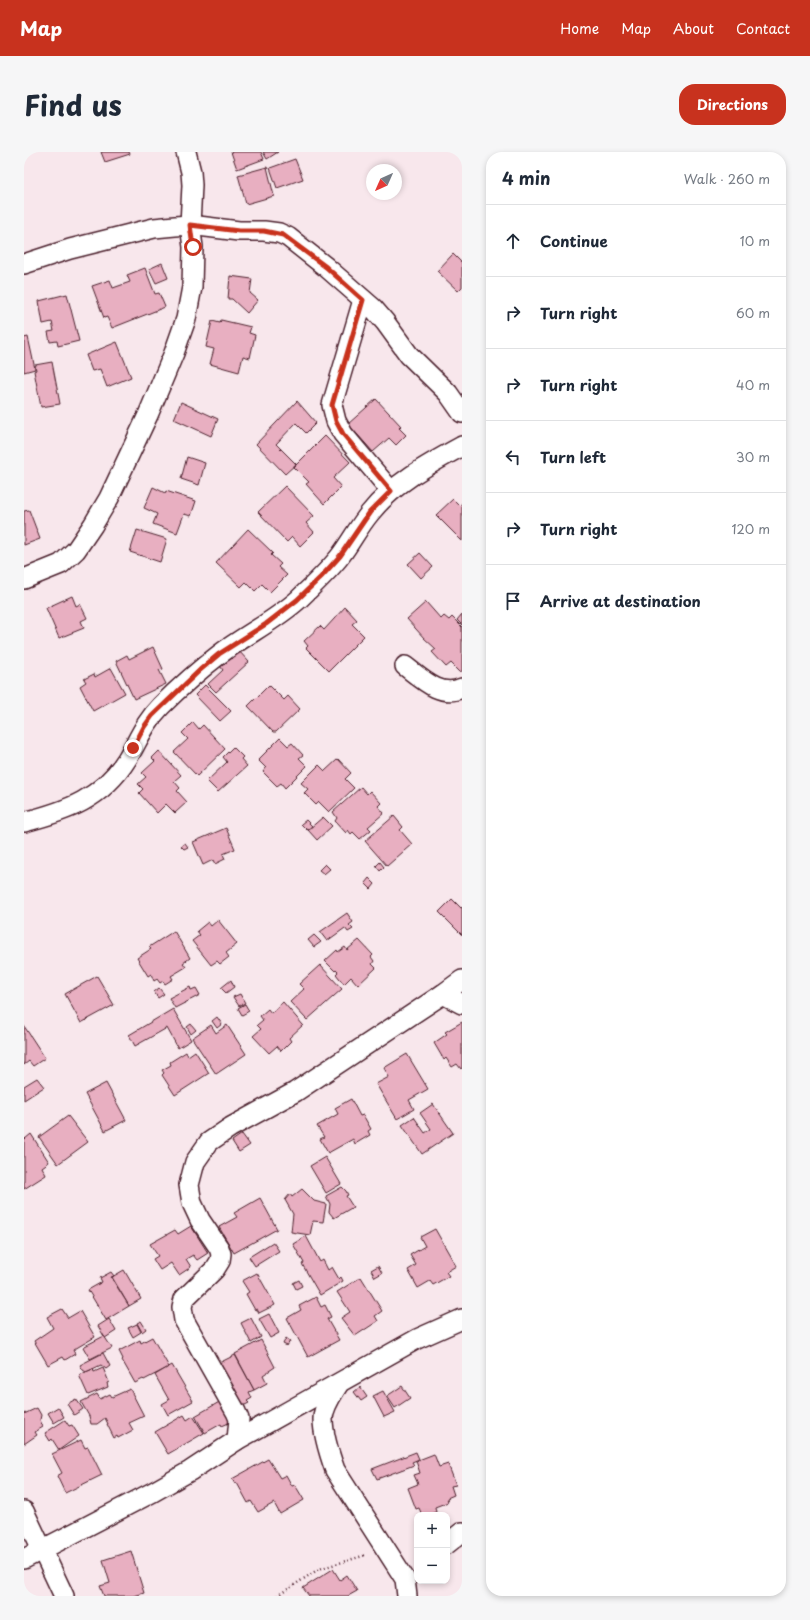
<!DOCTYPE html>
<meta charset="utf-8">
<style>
body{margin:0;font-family:"Playpen Sans",sans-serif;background:#f6f6f7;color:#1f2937}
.controls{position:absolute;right:12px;bottom:12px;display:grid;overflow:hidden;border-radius:8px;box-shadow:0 2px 6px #0003}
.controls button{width:36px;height:36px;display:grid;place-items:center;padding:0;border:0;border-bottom:1px solid #e0e1e3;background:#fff;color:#1f2937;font:20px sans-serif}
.compass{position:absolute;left:342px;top:12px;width:36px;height:36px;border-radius:50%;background:#fff;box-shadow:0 2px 6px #0003;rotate:225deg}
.stop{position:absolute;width:12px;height:12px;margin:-9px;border:3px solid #c8321e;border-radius:50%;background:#fff}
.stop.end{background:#c8321e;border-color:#fff;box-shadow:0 1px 4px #0008}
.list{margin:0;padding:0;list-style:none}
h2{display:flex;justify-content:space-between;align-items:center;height:52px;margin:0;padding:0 16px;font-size:17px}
h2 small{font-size:13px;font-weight:400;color:#747a83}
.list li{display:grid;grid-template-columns:26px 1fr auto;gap:12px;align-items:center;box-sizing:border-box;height:72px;padding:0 16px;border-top:1px solid #e0e1e3}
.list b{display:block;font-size:15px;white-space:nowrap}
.list em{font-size:13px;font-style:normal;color:#747a83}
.icon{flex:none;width:22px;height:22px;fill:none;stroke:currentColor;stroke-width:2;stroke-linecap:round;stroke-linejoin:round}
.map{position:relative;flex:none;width:438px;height:1444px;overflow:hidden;border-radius:16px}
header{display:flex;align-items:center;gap:24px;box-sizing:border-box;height:56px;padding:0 20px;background:#c8321e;color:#fff}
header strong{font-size:19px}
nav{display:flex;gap:22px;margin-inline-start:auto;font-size:14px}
.intro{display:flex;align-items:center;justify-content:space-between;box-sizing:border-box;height:96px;padding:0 24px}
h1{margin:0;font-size:28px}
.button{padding:10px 18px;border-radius:16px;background:#c8321e;color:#fff;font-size:14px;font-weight:700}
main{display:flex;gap:24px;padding:0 24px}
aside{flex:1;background:#fff;border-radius:16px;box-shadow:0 2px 6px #0003}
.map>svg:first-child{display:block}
.building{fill:#e8afc1;stroke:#4a1f2b}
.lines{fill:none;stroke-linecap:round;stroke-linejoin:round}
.minor-casing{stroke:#4a1f2b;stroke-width:22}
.path{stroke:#4a1f2b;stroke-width:2.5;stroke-dasharray:1 3;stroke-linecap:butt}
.minor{stroke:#fff;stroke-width:19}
.route{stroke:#c8321e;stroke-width:5}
</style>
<header>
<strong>Map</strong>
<nav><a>Home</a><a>Map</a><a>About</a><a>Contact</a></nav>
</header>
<div class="intro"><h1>Find us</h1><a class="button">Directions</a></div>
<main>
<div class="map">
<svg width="438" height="1444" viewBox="0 0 438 1444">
<rect width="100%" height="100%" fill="#f8e7ec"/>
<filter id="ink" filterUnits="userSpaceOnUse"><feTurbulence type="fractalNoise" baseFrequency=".025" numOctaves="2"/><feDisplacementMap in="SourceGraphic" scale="8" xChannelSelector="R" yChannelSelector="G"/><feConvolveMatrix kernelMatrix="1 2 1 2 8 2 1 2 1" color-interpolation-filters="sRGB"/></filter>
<g filter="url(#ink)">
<g class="building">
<polygon points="77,0 105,0 106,2 81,10"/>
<polygon points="207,0 237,0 240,7 213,17"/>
<polygon points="239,0 254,0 243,7"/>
<polygon points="271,7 279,27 253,36 246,16"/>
<polygon points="243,15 250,44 222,52 214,23"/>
<polygon points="429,102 438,111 438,135 434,139 413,119"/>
<polygon points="138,111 144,126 132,131 125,117"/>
<polygon points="121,116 131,142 135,141 141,155 88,176 83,165 80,166 68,134 86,128 89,136 106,130 103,123"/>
<polygon points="206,124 228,127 226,141 234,148 223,161 208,147 204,147"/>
<polygon points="43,142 55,189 34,194 33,189 26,190 24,180 30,179 28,170 19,172 15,149"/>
<polygon points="197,168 227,175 225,181 231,183 226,206 219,204 215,220 186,212 190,197 182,195 188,169 196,171"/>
<polygon points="4,185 11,217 0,220 0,186"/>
<polygon points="93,190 107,225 83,235 76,217 68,219 62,203"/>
<polygon points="28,210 36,252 17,255 10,219 12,218 11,213"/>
<polygon points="352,247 377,274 375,276 382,283 372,293 365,286 349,300 324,272"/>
<polygon points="273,249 292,271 282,281 272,271 252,292 272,312 261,322 232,292"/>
<polygon points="157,250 194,267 187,284 150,267"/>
<polygon points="301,284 326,310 309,326 317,335 300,352 282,332 285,330 270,315"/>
<polygon points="163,305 181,311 175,333 157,327"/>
<polygon points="261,334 290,364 282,371 290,380 276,394 268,385 263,390 234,360"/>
<polygon points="129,335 141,341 142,339 172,349 167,364 160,362 153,381 129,372 133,362 120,356"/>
<polygon points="429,347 436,354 438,351 438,389 412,363"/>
<polygon points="5,358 16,387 0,393 0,359"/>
<polygon points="224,377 249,401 247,403 257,412 254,415 263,423 246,440 238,432 231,439 222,430 217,435 192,411"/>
<polygon points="113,378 143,387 136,410 106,400"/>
<polygon points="396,401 409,415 397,426 384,412"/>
<polygon points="48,444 52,454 56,452 63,466 57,469 60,476 35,486 22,456"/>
<polygon points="402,450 417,467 420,464 425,468 428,465 438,475 438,519 436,520 427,511 422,515 408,500 412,497 400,486 383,467"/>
<polygon points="321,455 333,468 328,472 340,484 305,519 282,496 284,494 280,489 296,474 300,478"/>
<polygon points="438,462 438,473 433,468"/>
<polygon points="129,495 139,517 135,518 142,532 110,547 92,509 103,503 105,507"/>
<polygon points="214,498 225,510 192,540 184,532 199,518 196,514"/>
<polygon points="87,516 101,541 69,559 56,534 62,530 60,527 70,522 71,525"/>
<polygon points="181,533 207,559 196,569 171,543"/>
<polygon points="245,533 260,548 264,544 276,557 252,580 249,580 224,554"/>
<polygon points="169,570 175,577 179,573 201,597 173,624 150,600 164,587 158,581"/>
<polygon points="256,586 264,594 268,591 279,603 275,606 283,614 261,636 257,631 253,634 239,620 242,616 234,608"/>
<polygon points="209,595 219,605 217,607 223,614 194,640 183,629 203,610 199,605"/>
<polygon points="135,599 157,623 150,629 156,636 153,639 163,650 151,661 142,652 133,661 115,641 119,637 114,632 122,625 118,621 131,609 128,606"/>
<polygon points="314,607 327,621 321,627 330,636 305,660 295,650 292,653 280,641 284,637 277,631 295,613 301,619"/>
<polygon points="337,635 343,642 346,639 357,651 354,654 360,661 344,675 347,678 336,687 329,680 327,682 324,678 322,681 311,669 313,666 309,660"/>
<polygon points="370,664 379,675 376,678 388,692 363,714 341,689"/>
<polygon points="299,665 308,674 293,688 284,678"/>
<polygon points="282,668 288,674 283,678 277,672"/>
<polygon points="202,676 211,697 199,702 201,707 191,712 189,708 179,713 169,690"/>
<polygon points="161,691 164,695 160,697 157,694"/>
<polygon points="356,710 360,715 356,719 352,714"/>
<polygon points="301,712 306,717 300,722 295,718"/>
<polygon points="345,726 351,732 347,737 341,731"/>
<polygon points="428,747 437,756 438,755 438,783 415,760"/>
<polygon points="323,761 329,770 325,773 329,777 324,780 321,776 303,789 296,780"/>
<polygon points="194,768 213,792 202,801 205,805 196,812 193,809 187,813 168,789 176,783 173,779 184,770 187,774"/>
<polygon points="150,779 166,806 159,811 162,815 147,824 149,827 141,832 139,829 136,831 133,827 130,829 127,822 124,824 113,806 127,797 125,795"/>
<polygon points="290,783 297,790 290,795 284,788"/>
<polygon points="335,788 349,803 347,805 350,809 348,812 352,816 334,833 327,825 320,832 312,822 314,820 312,818 311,819 301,809 313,798 314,800 321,795 323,798"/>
<polygon points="296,813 318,837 283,868 266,850 280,837 275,832"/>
<polygon points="73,824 90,853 57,871 41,842"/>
<polygon points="207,828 210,835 202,841 197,836"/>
<polygon points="166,835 167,838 172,836 176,843 151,856 145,846"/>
<polygon points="135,836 140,842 134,846 130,840"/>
<polygon points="216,842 221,851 215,854 209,845"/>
<polygon points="259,850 279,873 265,886 267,889 257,899 253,894 245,901 229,884 237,877 233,873 239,868 236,864 244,857 247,861"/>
<polygon points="221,852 225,859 218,863 214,856"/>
<polygon points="149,857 167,888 154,896 143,876 111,894 105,883"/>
<polygon points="193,865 198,872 193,876 188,869"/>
<polygon points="438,870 438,916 437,917 433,912 428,915 422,906 420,908 410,891 423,882 421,880"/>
<polygon points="167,872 172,878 167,882 163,875"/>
<polygon points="187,873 192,881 203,873 222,902 192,922 168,886"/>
<polygon points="0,874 21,906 9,914 5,909 0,913"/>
<polygon points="171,899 185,921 151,943 138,923 140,921 138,918 147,913 146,910 162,900 164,904"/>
<polygon points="383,902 404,937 385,948 390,957 373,967 352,932 365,925 360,916"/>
<polygon points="13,926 20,935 0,948 0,934"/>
<polygon points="82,931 102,968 81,979 61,942"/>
<polygon points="327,947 336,964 339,963 347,977 344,979 346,983 331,992 329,987 304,1001 296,987 300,985 293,974 314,962 311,956"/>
<polygon points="409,952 429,981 398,1002 378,973 390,965 401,981 407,977 396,961"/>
<polygon points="44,964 64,990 34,1012 15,985"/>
<polygon points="7,982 25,1010 18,1015 22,1023 0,1037 0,986 1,987"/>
<polygon points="218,982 226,993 215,1000 208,989"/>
<polygon points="301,1005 317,1032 302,1041 286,1014"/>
<polygon points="318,1035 322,1039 324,1043 322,1044 329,1055 310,1066 305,1060 306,1052 302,1044"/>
<polygon points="278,1037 290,1049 302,1052 299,1070 289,1069 286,1083 267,1080 269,1062 261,1048 266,1042 268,1045"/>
<polygon points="236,1046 253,1077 210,1101 195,1075 213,1065 210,1061"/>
<polygon points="167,1074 184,1101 173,1108 169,1103 162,1107 167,1115 155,1123 147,1111 136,1118 129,1107 134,1104 126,1092 151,1078 154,1082"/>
<polygon points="411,1077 432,1114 422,1120 425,1124 409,1133 406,1129 394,1136 384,1118 392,1113 386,1103 401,1094 396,1085"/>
<polygon points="282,1084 296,1110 299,1108 304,1118 308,1115 315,1127 317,1125 319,1129 296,1143 278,1112 280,1111 269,1092"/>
<polygon points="249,1090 255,1099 231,1114 225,1105"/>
<polygon points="354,1114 358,1121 351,1125 347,1118"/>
<polygon points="100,1118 117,1147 105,1154 88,1125"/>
<polygon points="87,1120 90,1124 87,1125 105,1154 82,1168 64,1138 78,1130 76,1126"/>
<polygon points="233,1121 251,1153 235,1161 233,1157 231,1158 222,1142 225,1140 218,1129"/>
<polygon points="337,1125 358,1159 351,1164 354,1169 331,1184 317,1166 326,1160 313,1140"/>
<polygon points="275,1128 278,1134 272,1137 269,1131"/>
<polygon points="292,1145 297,1155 301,1153 307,1165 303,1167 315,1188 284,1205 263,1166 277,1158 275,1154"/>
<polygon points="38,1157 44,1166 56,1159 71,1185 49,1198 51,1202 41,1208 39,1205 24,1213 10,1189 29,1176 23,1165"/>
<polygon points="245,1162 255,1181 246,1186 235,1167"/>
<polygon points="227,1166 237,1185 227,1191 217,1171"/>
<polygon points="85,1167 92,1179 81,1186 74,1174"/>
<polygon points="117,1169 122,1177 118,1180 113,1171"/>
<polygon points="113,1172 117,1180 109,1185 104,1176"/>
<polygon points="80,1184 88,1196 66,1207 59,1195"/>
<polygon points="128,1185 145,1215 120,1228 119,1227 111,1231 98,1208 99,1207 95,1199 116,1188 117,1191"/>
<polygon points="262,1186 266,1189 263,1194 259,1192"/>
<polygon points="237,1188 251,1215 239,1223 243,1231 230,1238 211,1202"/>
<polygon points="79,1201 86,1214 82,1217 77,1213 62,1220 59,1218 56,1213"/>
<polygon points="211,1203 230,1238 225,1240 228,1246 223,1249 225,1251 217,1255 193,1212"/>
<polygon points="148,1213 169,1249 144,1263 138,1252 145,1248 131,1223"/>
<polygon points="79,1216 85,1230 83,1231 84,1235 64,1243 55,1223 69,1217 70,1220"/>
<polygon points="378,1234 386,1246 371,1256 363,1244"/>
<polygon points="336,1235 343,1245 337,1249 330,1240"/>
<polygon points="106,1237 120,1264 105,1271 109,1278 94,1286 93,1284 90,1286 83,1272 84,1272 81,1266 73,1272 67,1272 65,1264 57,1250 73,1242 76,1247 86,1242 88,1245"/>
<polygon points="359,1239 371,1260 360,1265 349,1244"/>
<polygon points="52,1247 59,1257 50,1263 43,1252"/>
<polygon points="197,1249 209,1269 198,1274 197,1272 181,1281 171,1264"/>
<polygon points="34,1255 40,1265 30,1271 24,1261"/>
<polygon points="13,1256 17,1263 16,1268 19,1275 11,1280 13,1283 0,1292 0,1262"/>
<polygon points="160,1263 163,1268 169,1264 180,1281 144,1302 131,1280"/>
<polygon points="41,1268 45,1274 48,1273 55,1284 35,1298 28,1287 26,1289 21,1281"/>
<polygon points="57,1288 61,1296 64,1295 78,1323 41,1341 33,1324 38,1321 28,1302"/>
<polygon points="392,1300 395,1307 388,1310 390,1313 353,1327 348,1317"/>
<polygon points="410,1302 415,1315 424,1312 432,1333 427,1334 430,1343 423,1346 424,1350 411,1355 412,1360 404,1363 398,1363 395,1356 392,1357 384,1336 394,1332 390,1323 396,1321 392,1309"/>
<polygon points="244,1307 256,1326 262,1323 268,1334 271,1333 280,1348 256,1362 250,1351 234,1360 227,1349 224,1351 213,1331 211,1332 208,1327"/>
<polygon points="107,1399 120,1441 110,1444 80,1444 76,1434 86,1431 79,1408"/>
<polygon points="309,1417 316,1428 323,1423 333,1439 324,1444 285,1444 279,1436"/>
</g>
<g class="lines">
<g class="minor-casing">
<g id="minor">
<polyline points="0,112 46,97 130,76 151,74 166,73 215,79 240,79 255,81 264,85 302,115 349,156 361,170 385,203 424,241 438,261"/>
<polyline points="339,148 308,253 312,269 319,282 367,339"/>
<polyline points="0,427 37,412 52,398 69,373 85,346 124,263 150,201 162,167 168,135 169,95 166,73 168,33 167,20 162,0"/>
<path d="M381,514c17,13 35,32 57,22"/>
<path d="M0,670c43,-11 78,-23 103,-63 11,-18 18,-37 34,-53 18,-18 38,-36 59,-52 25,-19 55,-33 79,-55 14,-14 30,-28 42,-44 10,-13 18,-29 29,-42 24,-30 59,-49 92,-67"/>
<polyline points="419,842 438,852"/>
<path d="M314,1233c-6,10 -15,22 -15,34 0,14 7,37 12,51l70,109 2,17"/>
<polyline points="213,1288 215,1267 212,1260 160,1168 158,1155 160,1147 191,1117 196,1109 197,1102 195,1096 176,1068 168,1051 165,1033 171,1010 185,990 207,975 271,940 419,842 438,828"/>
<polyline points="0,1359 40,1444"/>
<polyline points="423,1392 438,1380"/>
<polyline points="0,1407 129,1340 166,1319 213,1288 393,1187 438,1167"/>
</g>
</g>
<polyline class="path" points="253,1444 295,1417 342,1403"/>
<use href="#minor" class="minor"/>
</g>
</g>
<g class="lines" filter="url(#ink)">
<polyline class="route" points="109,596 120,575 128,564 176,518 195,502 242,472 273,448 297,425 316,404 346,360 367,339 319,282 312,269 308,253 339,148 302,115 259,83 240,79 215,79 166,73 169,95"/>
</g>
</svg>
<div class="controls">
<button>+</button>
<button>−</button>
</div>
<svg class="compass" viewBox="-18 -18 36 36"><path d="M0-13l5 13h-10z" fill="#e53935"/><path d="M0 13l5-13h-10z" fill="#747a83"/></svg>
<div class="stop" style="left:169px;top:95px"></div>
<div class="stop end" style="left:109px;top:596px"></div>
</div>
<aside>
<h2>4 min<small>Walk · 260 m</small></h2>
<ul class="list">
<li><svg class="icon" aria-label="ahead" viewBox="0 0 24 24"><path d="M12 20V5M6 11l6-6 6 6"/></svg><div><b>Continue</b></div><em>10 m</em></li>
<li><svg class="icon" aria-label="right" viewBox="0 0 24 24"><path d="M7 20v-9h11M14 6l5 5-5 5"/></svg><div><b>Turn right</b></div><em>60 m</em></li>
<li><svg class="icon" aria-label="right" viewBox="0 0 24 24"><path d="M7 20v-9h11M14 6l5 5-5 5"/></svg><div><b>Turn right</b></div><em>40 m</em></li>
<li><svg class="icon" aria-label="left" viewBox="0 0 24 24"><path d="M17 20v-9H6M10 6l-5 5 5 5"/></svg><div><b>Turn left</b></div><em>30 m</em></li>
<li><svg class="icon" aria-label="right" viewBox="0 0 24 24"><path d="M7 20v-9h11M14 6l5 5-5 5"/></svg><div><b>Turn right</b></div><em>120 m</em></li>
<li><svg class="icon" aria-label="arrive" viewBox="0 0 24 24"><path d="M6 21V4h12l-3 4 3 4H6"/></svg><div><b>Arrive at destination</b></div></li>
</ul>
</aside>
</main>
